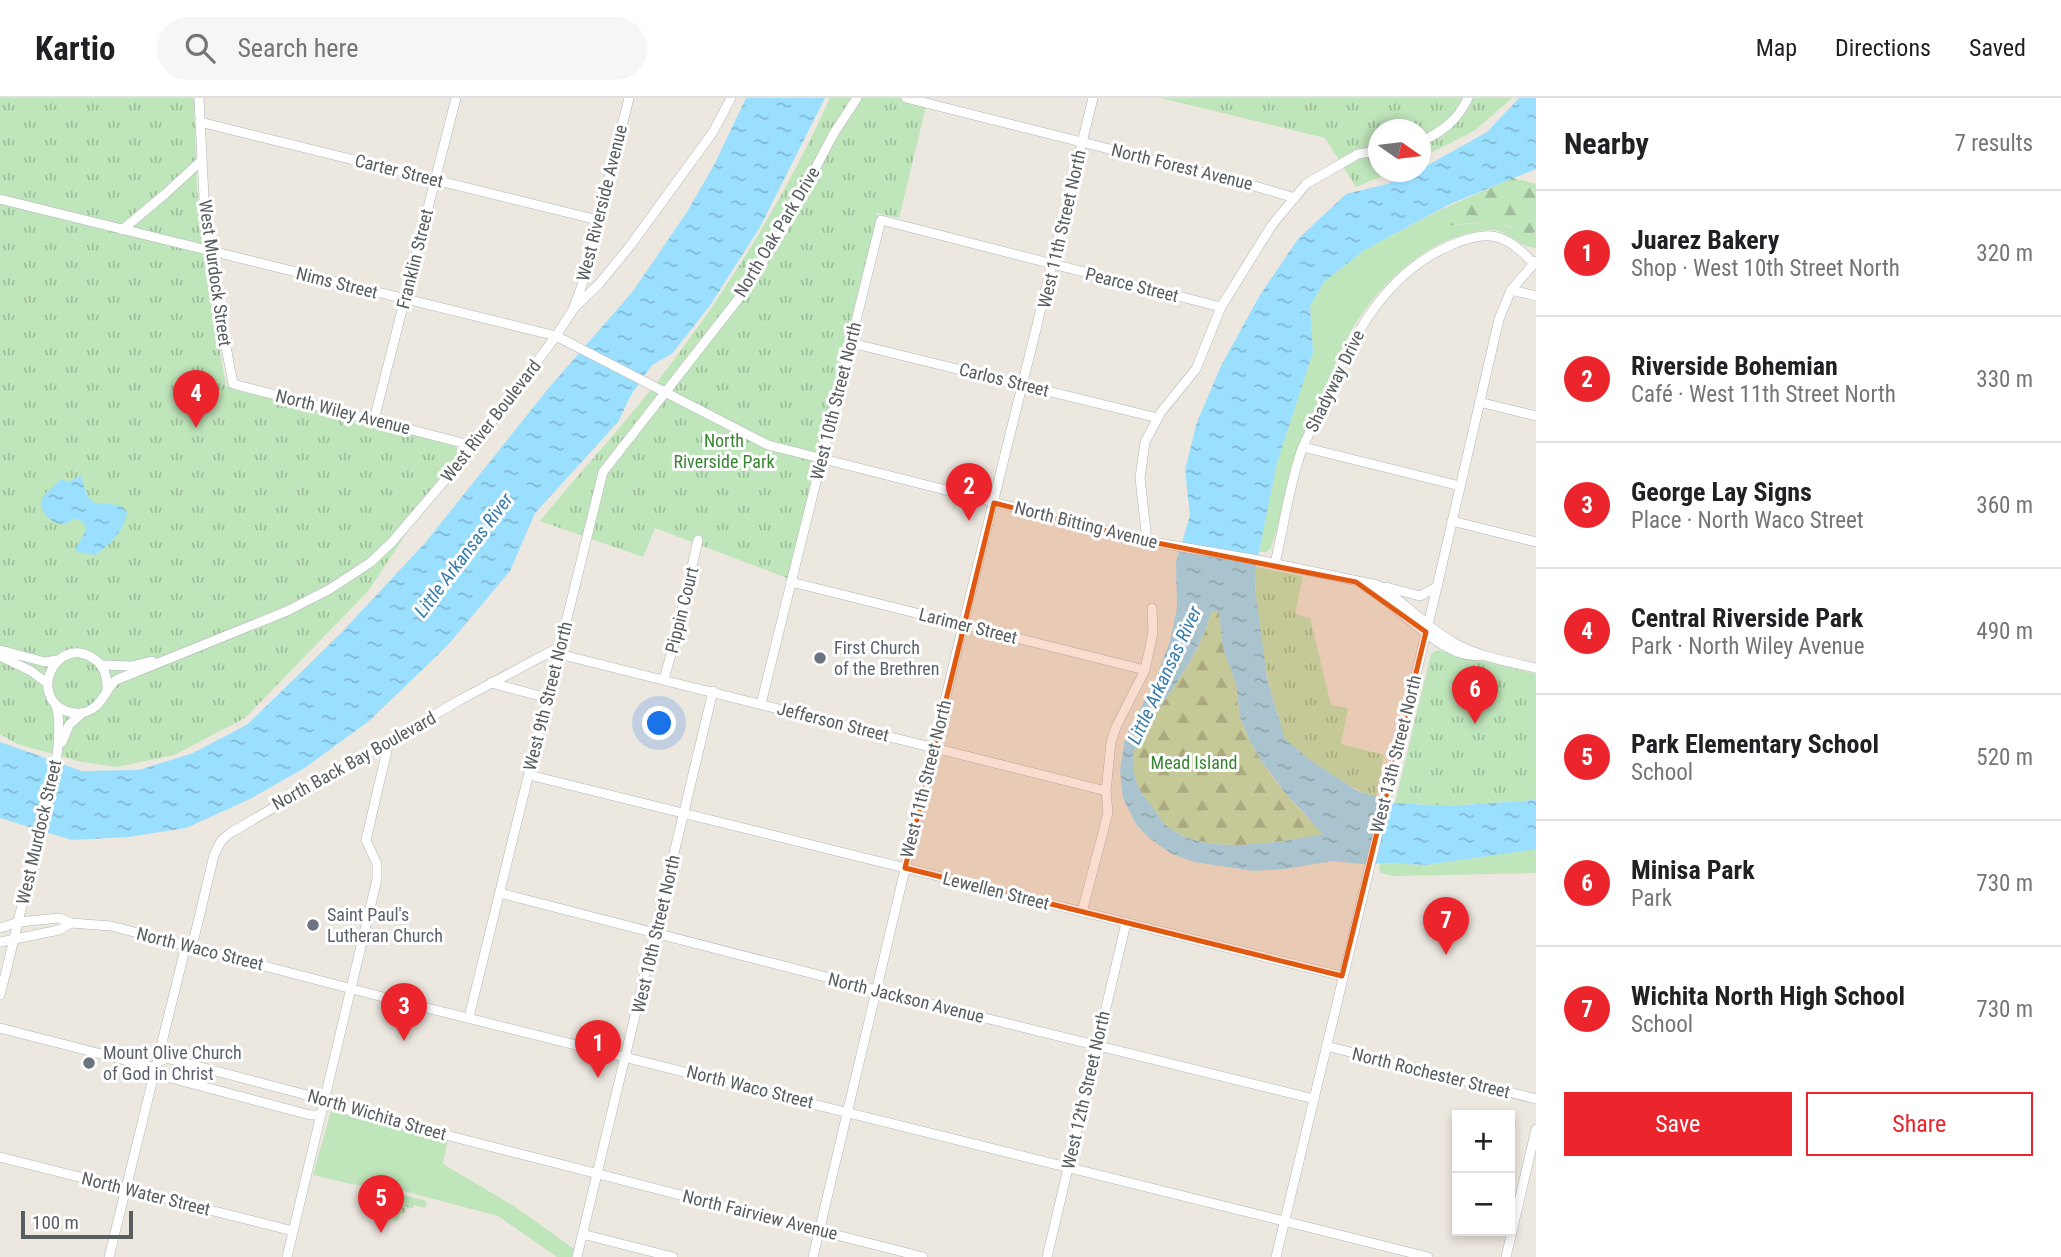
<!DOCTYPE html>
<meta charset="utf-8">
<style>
body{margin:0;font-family:"Roboto Condensed",sans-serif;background:#f6f6f6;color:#202124}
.controls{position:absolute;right:21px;bottom:21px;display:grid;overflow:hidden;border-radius:0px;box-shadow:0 4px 10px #0003}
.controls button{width:63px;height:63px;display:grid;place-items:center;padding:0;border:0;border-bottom:2px solid #e0e0e0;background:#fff;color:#202124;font:35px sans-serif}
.compass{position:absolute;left:1368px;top:21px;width:63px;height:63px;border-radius:50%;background:#fff;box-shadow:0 4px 10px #0003;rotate:104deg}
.scale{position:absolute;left:21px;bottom:18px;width:112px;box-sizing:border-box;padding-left:7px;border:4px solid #585d60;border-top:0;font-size:19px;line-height:24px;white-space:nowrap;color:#585d60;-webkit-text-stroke:5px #fff;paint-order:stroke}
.you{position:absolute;left:660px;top:626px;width:24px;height:24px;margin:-18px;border:5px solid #fff;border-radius:50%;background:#1a73e8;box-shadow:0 0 0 10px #1a73e833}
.badge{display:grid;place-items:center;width:46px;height:46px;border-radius:50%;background:#ec242c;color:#fff;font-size:23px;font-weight:700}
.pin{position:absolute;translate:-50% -58px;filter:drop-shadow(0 2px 4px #0008)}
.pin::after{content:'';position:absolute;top:37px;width:24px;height:21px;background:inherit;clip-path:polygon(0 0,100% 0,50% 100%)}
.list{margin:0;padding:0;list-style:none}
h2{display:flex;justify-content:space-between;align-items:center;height:91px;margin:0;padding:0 28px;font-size:30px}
h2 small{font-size:23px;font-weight:400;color:#757577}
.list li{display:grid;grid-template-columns:46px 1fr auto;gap:21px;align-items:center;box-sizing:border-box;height:126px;padding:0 28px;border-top:2px solid #e0e0e0}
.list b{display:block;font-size:26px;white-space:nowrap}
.list p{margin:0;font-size:23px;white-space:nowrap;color:#757577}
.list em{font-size:23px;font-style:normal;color:#757577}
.actions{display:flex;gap:14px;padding:21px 28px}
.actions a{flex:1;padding:16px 0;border:2px solid #ec242c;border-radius:0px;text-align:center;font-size:24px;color:#ec242c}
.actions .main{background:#ec242c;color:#fff}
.icon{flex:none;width:38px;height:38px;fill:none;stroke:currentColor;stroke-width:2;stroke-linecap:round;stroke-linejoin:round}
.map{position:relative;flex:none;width:1536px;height:1159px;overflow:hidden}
header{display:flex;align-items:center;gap:42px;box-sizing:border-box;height:98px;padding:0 35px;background:#fff;border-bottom:2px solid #e0e0e0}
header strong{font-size:33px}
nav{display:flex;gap:38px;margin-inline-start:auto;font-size:24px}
.search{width:490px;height:63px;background:#f6f6f6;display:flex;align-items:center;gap:18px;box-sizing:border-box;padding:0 24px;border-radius:38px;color:#757577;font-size:26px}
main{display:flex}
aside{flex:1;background:#fff}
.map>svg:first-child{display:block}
.grass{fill:#bfe5ba}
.forest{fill:url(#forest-firs)}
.park{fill:url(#park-tufts)}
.water{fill:url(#water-ripples);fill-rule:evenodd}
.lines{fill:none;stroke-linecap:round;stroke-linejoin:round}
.minor-casing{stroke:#b2b6ba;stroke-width:10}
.minor{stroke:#fff;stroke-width:9}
.marked{fill:#e15910;fill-opacity:0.2;stroke:#e15910;stroke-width:5;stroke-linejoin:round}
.worship-dot{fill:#6b7280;stroke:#fff;stroke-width:2.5}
.labels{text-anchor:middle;stroke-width:6;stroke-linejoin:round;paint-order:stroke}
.street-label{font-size:18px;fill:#585d60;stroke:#fff}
.park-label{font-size:18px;fill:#388532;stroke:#fff}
.worship-label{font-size:18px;fill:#5b616d;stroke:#fff;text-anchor:start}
.water-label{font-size:19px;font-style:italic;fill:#367ba9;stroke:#fff}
</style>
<header>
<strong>Kartio</strong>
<div class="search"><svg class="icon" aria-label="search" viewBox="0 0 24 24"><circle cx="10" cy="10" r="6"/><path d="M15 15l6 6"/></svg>Search here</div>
<nav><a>Map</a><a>Directions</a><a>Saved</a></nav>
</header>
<main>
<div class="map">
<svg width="1536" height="1159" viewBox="0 0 1536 1159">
<defs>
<pattern id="forest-firs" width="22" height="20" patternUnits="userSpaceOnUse" patternTransform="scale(1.75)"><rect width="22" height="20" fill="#bfe5ba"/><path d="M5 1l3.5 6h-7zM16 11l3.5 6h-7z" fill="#9ebd9b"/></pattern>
<pattern id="park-tufts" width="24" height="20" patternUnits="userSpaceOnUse" patternTransform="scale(1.75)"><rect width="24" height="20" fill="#bfe5ba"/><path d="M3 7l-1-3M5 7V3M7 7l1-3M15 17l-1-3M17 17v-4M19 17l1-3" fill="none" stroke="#9ebd9b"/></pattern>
<pattern id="water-ripples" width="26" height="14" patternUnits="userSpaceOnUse" patternTransform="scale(1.75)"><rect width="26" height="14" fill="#9bdfff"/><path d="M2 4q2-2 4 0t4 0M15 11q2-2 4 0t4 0" fill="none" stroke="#81b8d2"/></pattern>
</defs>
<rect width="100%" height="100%" fill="#ece7df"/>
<g class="grass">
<path d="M1438,113l9,15 49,-5 23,11 16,1 1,-2v17c-18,0 -29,-20 -48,-18 -63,5 -117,61 -144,114 -9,18 -14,37 -22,55 -6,12 -14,24 -19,37 -15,36 -18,77 -33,113l-4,3h-7l18,-90 36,-110 -3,-46 14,-24 39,-31z"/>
<polygon points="1536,751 1536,775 1394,778 1381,775 1379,771 1380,765 1426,767"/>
<polygon points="331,1013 448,1041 443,1066 514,1108 574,1151 572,1159 557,1159 498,1118 396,1091 351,1086 313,1077"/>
</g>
<g class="forest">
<path d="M1513,80l23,6v47l-10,8c-23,-25 -49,-16 -79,-13l-9,-15z"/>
<path d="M1215,513l4,2c3,27 9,44 16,69 3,13 2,26 6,38 16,44 49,82 83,114 -47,8 -122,25 -161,-12 -5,-4 -7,-12 -12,-17 -20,-22 -23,-46 -10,-74 4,-9 14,-16 20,-25 19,-28 43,-61 50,-94z"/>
</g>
<g class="park">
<polygon points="0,0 194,0 197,92 206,171 226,288 239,293 452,345 458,352 455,363 368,493 245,620 174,657 117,669 82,664 17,646 0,636"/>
<path d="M830,0h98l-29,120 -23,-5 4,7 -88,360 -137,-52 -12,29 -103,-36c46,-56 96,-109 139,-168 59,-79 110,-165 151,-255z"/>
<polygon points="1161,0 1512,0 1474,33 1421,60 1420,32 1378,32 1378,74 1392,74 1356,89 1325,40"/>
<path d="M1256,469l47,9 -8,38 15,4 21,87 17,3 -7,36 43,11 -8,42c-25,-8 -74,-37 -90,-57 -5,-6 -6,-18 -8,-25 -14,-47 -25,-99 -22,-148z"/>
<polygon points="1437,552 1536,576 1536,702 1446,708 1395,705 1431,556"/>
<polygon points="376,1095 394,1098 395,1095 427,1103 425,1110 414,1107 413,1110 406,1109 404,1116 401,1115 397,1123 371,1117"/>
</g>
<g class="water">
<polygon points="746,0 825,0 760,129 711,206 672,256 652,267 631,297 618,324 535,415 510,473 447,548 369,623 306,669 250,701 186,730 128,739 72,742 0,720 0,644 82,673 139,672 193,655 248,626 341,535 425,445 547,292 633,193 687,114 714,67"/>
<path d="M1519,0h17v71l-86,35 -87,47 -39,31 -14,24 3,46 -36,111 -21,104 -1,21 12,90 18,61 25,21 48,31 37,12 51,3 90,-6v49l-110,16 -46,-2 -8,2 -39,-4 -48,8 -31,2 -60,-9 -22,-8 -23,-16 -13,-14 -13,-26 -3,-28 5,-32 31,-60 14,-37 7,-33 -1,-46 14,-46 -5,-46 12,-48 24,-56 39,-71 38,-56 48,-45 41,-10 28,-12h5l1,-3 66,-37zM1215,513l4,2 4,35 13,37 4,32 9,22 13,23 24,32 37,40c-45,8 -124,25 -160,-12 -5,-5 -7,-12 -12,-17 -20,-22 -23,-47 -10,-74 4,-9 14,-16 20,-25 19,-28 42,-61 50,-94z"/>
<path d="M81,377c10,40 11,22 42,32l4,5c-3,19 -17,33 -32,43l-17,-3 -3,-3 11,-18 -2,-9 -10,-4c-3,2 -6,5 -10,6 -11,2 -25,-13 -23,-23 3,-8 15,-16 20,-22l8,3z"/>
</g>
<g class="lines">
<g class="minor-casing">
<g id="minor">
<polyline points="199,0 206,141 233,286 474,348"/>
<polyline points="906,0 1241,84 1295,100"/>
<polyline points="200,24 598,122"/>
<path d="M1420,44c22,-10 38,-22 48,-44"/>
<path d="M0,101l556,137 212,109 379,96 111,19 119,25 8,4c23,18 48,43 73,56 23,12 52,17 78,23"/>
<polyline points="122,132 165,96 201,63"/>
<polyline points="1511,192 1536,198"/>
<polyline points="574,209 582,187 629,0"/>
<polyline points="851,245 1158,320"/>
<polyline points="1479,304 1536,318"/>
<polyline points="374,322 456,0"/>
<polyline points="1303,349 1460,388"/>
<polyline points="1452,423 1536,444"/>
<polyline points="1147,443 1140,380 1145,344 1161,314 1196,271 1221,209 1272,127 1306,86 1358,56 1378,53"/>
<path d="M1275,465c9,-37 14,-78 27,-114 6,-15 15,-29 21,-44 27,-63 59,-130 126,-159 38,-17 56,-14 84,17"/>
<polyline points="791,484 1145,572"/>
<path d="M1364,488c33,16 80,77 118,69"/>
<polyline points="1386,489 1420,498 1437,489"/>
<polyline points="0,552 45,564 57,562"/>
<polyline points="559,556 1106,693"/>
<polyline points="0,558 31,573 47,585"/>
<polyline points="102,567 132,568 152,563"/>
<polyline points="664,581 677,535 698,442"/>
<polyline points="491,585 548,600"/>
<path d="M107,591c0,-14 -3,-25 -16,-32 -35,-20 -63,38 -25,54 8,3 18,3 26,-2 11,-6 14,-20 24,-29l171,-69 43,-22 41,-27 21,-20 82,-96 82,-110 18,-28 25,-24 31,-38 83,-114 18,-34"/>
<polyline points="761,606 881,122 1221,209"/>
<polyline points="62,644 69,627 82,615"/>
<polyline points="529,677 1342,878"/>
<polyline points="500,795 989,921 1314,1001"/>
<polyline points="1082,814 1108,715 1106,693 1111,644 1116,629 1145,572 1153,534 1152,510"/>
<polyline points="0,830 19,824 59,820 71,825 111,828 383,899 1428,1159"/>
<polyline points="0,844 59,832 71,825"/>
<polyline points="192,849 214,757 221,743 230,735 460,602 561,548"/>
<path d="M0,897c10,-38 19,-77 28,-115 11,-44 40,-134 28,-175"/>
<polyline points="469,919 603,374 739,200 780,137 834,35 857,0"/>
<polyline points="0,930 156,970 163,978 167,979 310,1017 321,1017"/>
<polyline points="1326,948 1536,1001"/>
<polyline points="157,965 166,960 303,996 336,1009 923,1159"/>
<polyline points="0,1059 293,1133"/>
<polyline points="582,1136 673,1159"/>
<polyline points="109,1159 186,847"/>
<polyline points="287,1159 377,781 377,766 366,742 389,644"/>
<polyline points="577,1159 713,593"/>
<polyline points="813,1159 963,527 1093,0"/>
<polyline points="1047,1159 1126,825"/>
<polyline points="1276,1159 1437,489 1499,221 1511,192 1536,163"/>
<polyline points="1506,1159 1536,1031"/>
</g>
</g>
<use href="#minor" class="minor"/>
</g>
<path class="marked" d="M994,405l153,38 209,41 70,50 -84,344 -437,-108z"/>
<g class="worship-dot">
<circle cx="820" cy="560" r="7"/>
<circle cx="313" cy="827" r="7"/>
<circle cx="89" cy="965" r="7"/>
</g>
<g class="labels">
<g class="street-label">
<text transform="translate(1182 69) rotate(14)" y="6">North Forest Avenue</text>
<text transform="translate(399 73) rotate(14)" y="6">Carter Street</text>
<text transform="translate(602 105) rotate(-76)" y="6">West Riverside Avenue</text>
<text transform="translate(1062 131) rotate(-77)" y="6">West 11th Street North</text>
<text transform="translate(777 134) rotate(-59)" y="6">North Oak Park Drive</text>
<text transform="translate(415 161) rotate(-76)" y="6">Franklin Street</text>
<text transform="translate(215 175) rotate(82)" y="6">West Murdock Street</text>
<text transform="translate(337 185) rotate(14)" y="6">Nims Street</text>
<text transform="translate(1132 187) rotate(14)" y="6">Pearce Street</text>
<text transform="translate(1004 282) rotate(14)" y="6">Carlos Street</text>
<text transform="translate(1335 283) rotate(-64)" y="6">Shadyway Drive</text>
<text transform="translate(836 303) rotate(-76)" y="6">West 10th Street North</text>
<text transform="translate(343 314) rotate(14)" y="6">North Wiley Avenue</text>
<text transform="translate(491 323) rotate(-52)" y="6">West River Boulevard</text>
<text transform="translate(1086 427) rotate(14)" y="6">North Bitting Avenue</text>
<text transform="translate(682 512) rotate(-76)" y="6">Pippin Court</text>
<text transform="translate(968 528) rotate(14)" y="6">Larimer Street</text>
<text transform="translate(548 598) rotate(-76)" y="6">West 9th Street North</text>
<text transform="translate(833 624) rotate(14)" y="6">Jefferson Street</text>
<text transform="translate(1396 656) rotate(-76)" y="6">West 13th Street North</text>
<text transform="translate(354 663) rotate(-29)" y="6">North Back Bay Boulevard</text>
<text transform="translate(926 681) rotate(-76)" y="6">West 11th Street North</text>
<text transform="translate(39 734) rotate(-77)" y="6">West Murdock Street</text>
<text transform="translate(996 793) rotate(14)" y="6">Lewellen Street</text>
<text transform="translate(656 836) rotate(-77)" y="6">West 10th Street North</text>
<text transform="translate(200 851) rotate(14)" y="6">North Waco Street</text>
<text transform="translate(906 900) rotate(14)" y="6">North Jackson Avenue</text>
<text transform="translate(1431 975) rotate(14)" y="6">North Rochester Street</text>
<text transform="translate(750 989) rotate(14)" y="6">North Waco Street</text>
<text transform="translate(1086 992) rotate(-77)" y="6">West 12th Street North</text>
<text transform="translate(377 1017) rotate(16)" y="6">North Wichita Street</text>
<text transform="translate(146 1096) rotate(14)" y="6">North Water Street</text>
<text transform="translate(760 1117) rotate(14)" y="6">North Fairview Avenue</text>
</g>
<g class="park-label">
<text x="724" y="349">North<tspan x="724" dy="21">Riverside Park</tspan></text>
<text x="1194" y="671">Mead Island</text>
</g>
<g class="worship-label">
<text x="834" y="556">First Church<tspan x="834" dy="21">of the Brethren</tspan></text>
<text x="327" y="823">Saint Paul's<tspan x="327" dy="21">Lutheran Church</tspan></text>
<text x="103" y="961">Mount Olive Church<tspan x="103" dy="21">of God in Christ</tspan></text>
</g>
<g class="water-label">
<text transform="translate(463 457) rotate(-53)" y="7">Little Arkansas River</text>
<text transform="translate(1164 577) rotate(-65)" y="7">Little Arkansas River</text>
</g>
</g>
</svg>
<div class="controls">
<button>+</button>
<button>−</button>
</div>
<svg class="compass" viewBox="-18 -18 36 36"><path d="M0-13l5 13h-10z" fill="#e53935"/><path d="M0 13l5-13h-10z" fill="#757577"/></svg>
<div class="scale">100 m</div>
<div class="you"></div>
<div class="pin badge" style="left:598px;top:980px">1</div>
<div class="pin badge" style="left:969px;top:423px">2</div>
<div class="pin badge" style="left:404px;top:943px">3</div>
<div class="pin badge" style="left:196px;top:330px">4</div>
<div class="pin badge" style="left:381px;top:1135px">5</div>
<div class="pin badge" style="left:1475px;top:626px">6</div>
<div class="pin badge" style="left:1446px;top:857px">7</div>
</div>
<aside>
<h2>Nearby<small>7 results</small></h2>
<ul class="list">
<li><span class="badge">1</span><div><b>Juarez Bakery</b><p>Shop · West 10th Street North</p></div><em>320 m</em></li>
<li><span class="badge">2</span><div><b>Riverside Bohemian</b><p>Café · West 11th Street North</p></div><em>330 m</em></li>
<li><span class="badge">3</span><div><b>George Lay Signs</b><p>Place · North Waco Street</p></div><em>360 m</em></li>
<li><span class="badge">4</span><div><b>Central Riverside Park</b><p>Park · North Wiley Avenue</p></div><em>490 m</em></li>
<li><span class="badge">5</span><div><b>Park Elementary School</b><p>School</p></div><em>520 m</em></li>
<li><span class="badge">6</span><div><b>Minisa Park</b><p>Park</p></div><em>730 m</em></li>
<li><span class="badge">7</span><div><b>Wichita North High School</b><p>School</p></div><em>730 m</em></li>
</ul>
<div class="actions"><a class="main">Save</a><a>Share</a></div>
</aside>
</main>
